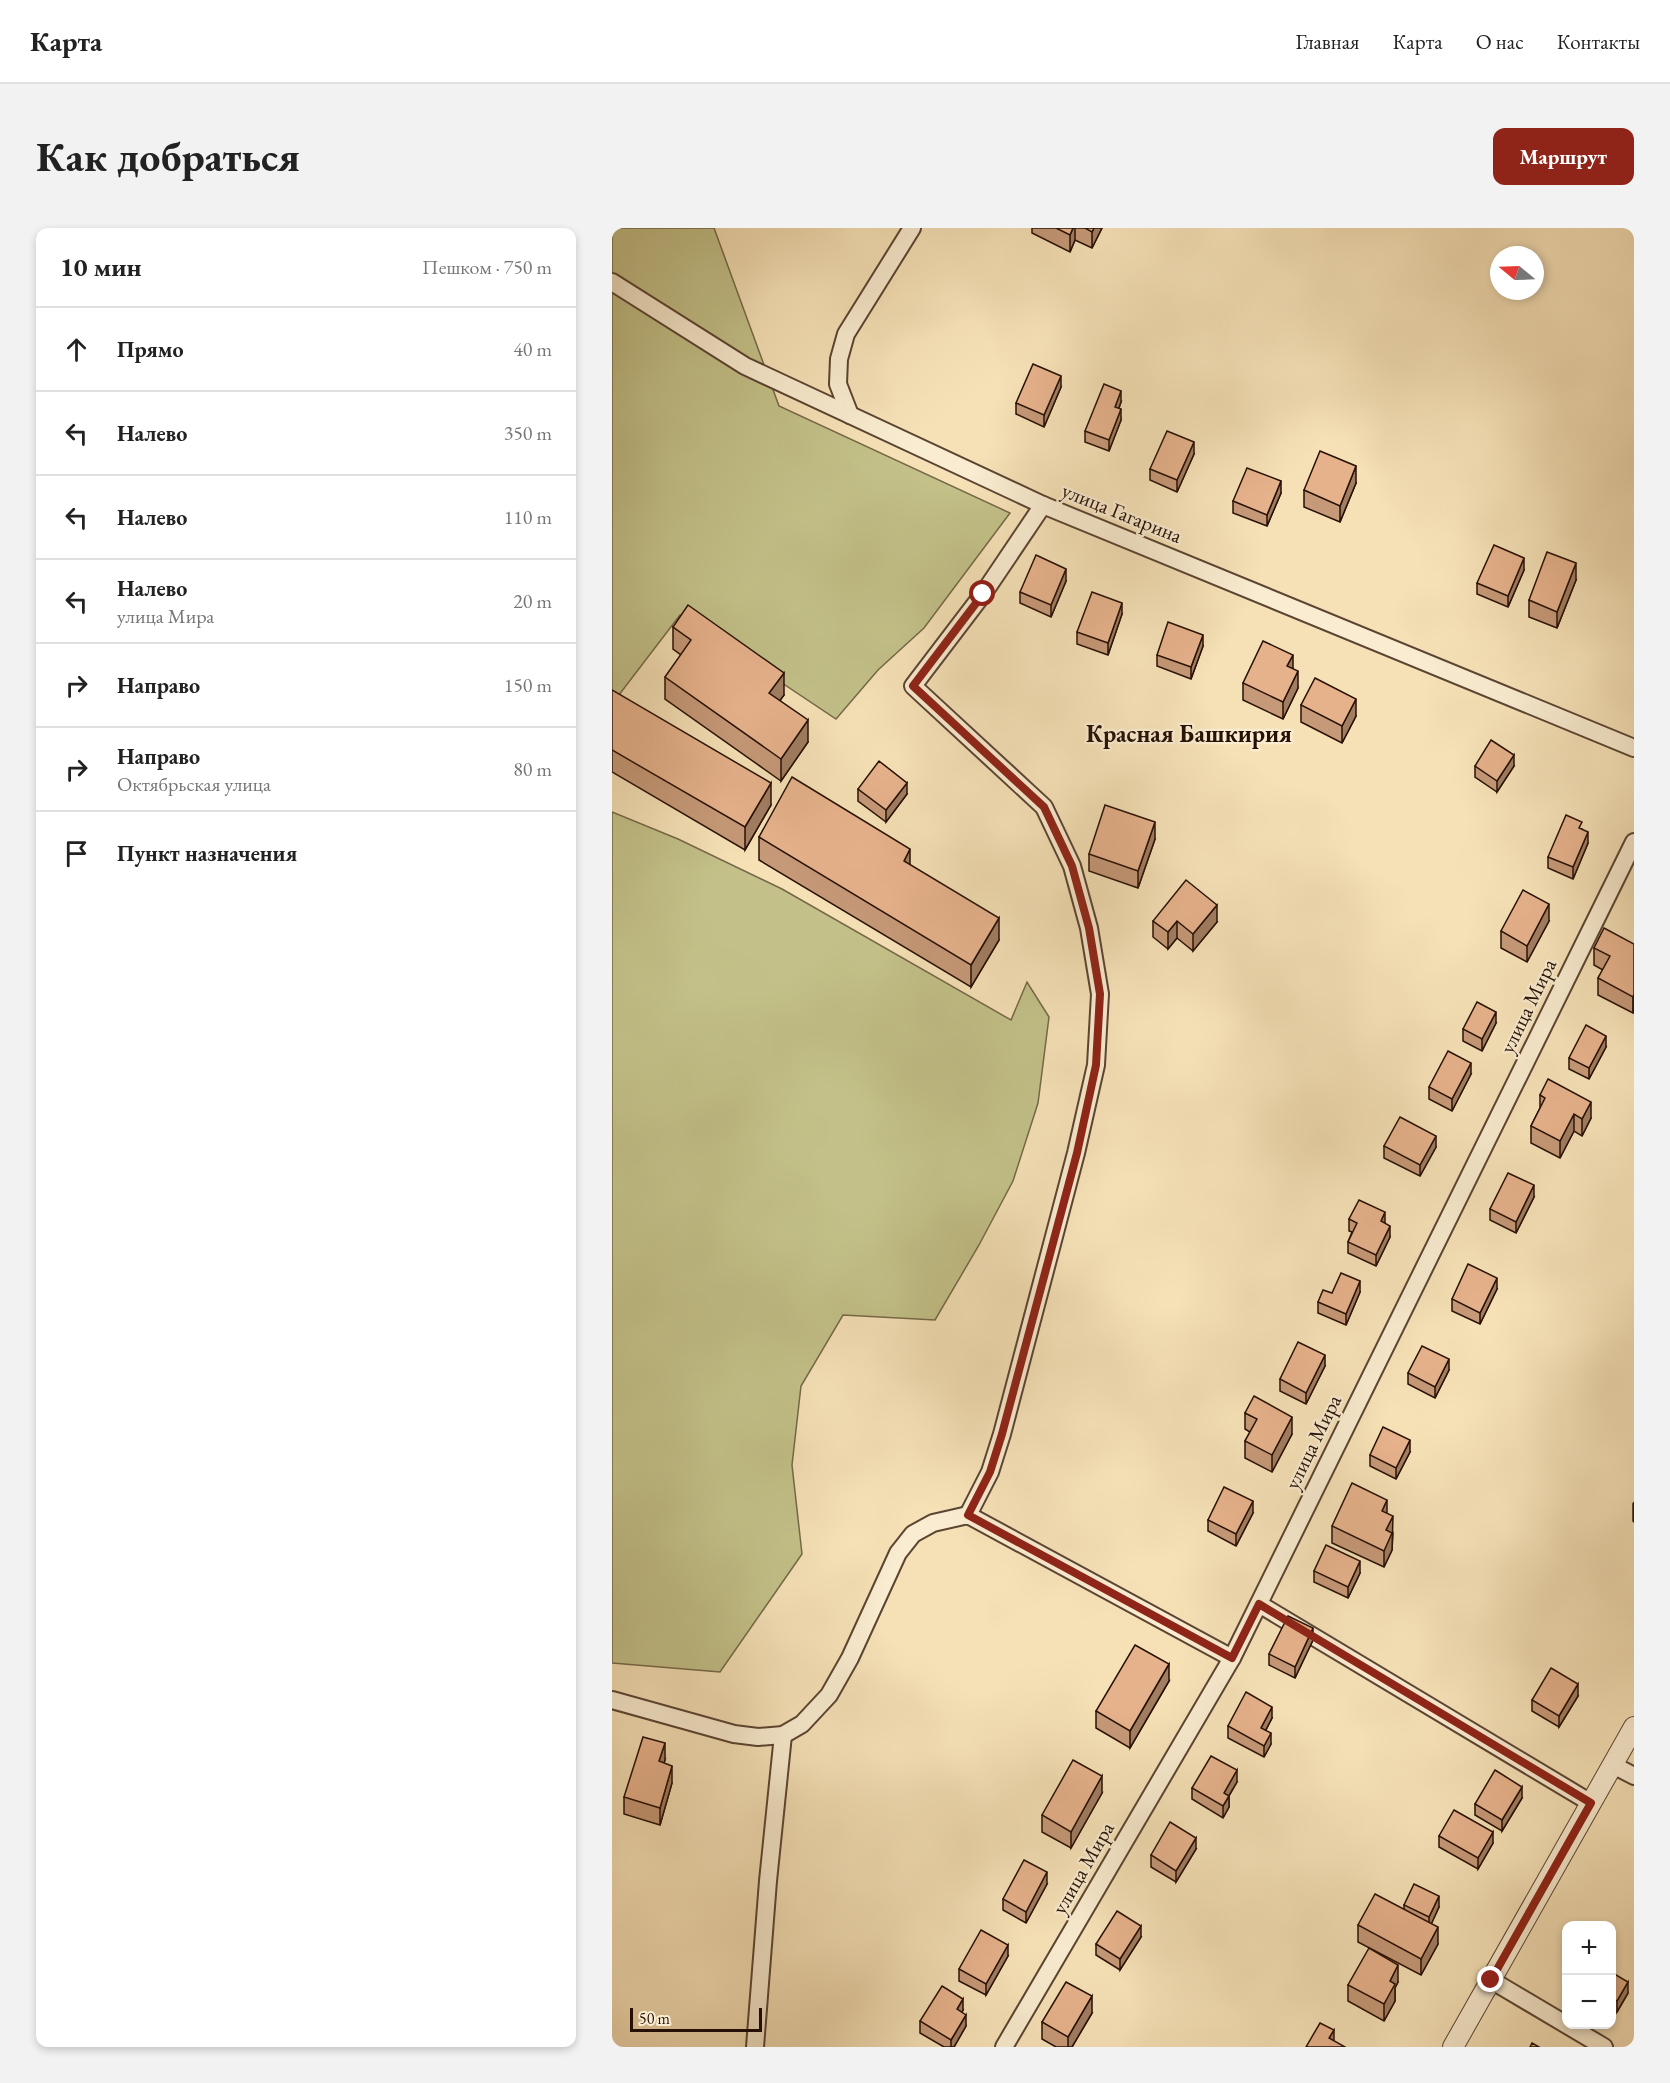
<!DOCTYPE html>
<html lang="ru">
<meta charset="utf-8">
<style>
body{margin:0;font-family:"EB Garamond",serif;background:#f2f2f2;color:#222}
.controls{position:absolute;right:18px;bottom:18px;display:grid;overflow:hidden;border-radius:12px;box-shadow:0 3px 9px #0003}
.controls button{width:54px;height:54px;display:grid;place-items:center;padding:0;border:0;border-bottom:2px solid #e0e0e0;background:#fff;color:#222;font:30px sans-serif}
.compass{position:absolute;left:878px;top:18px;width:54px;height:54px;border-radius:50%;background:#fff;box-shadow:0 3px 9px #0003;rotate:289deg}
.scale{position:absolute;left:18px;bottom:15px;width:132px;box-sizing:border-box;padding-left:6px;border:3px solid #271006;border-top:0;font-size:16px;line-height:21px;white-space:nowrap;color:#271006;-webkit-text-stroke:4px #f9ecd0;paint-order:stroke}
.stop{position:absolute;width:18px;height:18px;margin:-14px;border:4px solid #8f2418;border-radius:50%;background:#fff}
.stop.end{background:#8f2418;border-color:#fff;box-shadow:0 2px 6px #0008}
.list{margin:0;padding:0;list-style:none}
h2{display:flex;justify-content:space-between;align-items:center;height:78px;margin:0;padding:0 24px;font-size:26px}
h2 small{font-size:20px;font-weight:400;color:#767676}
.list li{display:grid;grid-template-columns:39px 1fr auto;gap:18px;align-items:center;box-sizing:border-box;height:84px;padding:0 24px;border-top:2px solid #e0e0e0}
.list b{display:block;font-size:22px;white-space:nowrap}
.list p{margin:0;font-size:20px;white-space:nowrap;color:#767676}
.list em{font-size:20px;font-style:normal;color:#767676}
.icon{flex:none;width:33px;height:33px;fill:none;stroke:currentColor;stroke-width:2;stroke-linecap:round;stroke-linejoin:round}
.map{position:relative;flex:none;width:1022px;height:1819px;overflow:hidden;border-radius:12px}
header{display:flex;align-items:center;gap:36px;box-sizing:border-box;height:84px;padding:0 30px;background:#fff;border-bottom:2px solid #e0e0e0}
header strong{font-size:28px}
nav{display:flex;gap:33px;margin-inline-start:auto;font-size:21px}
.intro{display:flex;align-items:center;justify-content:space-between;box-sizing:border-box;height:144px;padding:0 36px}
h1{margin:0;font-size:42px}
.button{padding:15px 27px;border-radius:12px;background:#8f2418;color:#fff;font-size:21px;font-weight:700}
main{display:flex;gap:36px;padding:0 36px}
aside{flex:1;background:#fff;border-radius:12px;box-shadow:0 3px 9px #0003}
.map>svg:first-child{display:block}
.green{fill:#c3c189;stroke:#756848;stroke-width:1.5}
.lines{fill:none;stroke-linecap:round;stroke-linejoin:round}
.minor-casing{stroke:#5b4432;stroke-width:20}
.tertiary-casing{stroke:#5b4432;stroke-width:22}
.minor{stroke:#f9ecd0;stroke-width:16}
.tertiary{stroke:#f9ecd0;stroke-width:20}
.wall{fill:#c69978;stroke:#271006;stroke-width:1.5}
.shaded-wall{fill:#a17d62;stroke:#271006;stroke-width:1.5}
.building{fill:#e6b28c;stroke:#271006;stroke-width:1.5}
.route{stroke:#8f2418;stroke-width:8}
.labels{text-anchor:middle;stroke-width:4.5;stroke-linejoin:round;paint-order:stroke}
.street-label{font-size:21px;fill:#271006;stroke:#f9ecd0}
.quarter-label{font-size:24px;font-weight:bold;fill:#271006;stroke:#f9ecd0}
</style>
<header>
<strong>Карта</strong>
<nav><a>Главная</a><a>Карта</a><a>О нас</a><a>Контакты</a></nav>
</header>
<div class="intro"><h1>Как добраться</h1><a class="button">Маршрут</a></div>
<main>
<aside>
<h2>10 мин<small>Пешком · 750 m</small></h2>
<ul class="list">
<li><svg class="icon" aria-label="ahead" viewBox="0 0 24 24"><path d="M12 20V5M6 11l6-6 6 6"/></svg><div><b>Прямо</b></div><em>40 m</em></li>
<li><svg class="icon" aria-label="left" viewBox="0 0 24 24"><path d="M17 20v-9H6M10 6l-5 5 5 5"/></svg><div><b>Налево</b></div><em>350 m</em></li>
<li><svg class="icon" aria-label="left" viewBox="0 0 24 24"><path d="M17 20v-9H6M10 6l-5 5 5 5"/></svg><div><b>Налево</b></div><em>110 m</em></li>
<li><svg class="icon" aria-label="left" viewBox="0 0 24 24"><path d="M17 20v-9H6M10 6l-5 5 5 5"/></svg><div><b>Налево</b><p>улица Мира</p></div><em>20 m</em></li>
<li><svg class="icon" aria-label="right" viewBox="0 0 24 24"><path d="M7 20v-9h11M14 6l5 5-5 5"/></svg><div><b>Направо</b></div><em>150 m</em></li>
<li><svg class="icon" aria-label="right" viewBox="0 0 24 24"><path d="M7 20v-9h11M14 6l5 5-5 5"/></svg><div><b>Направо</b><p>Октябрьская улица</p></div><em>80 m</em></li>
<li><svg class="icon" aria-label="arrive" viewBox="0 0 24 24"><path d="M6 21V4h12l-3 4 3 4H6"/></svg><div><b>Пункт назначения</b></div></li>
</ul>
</aside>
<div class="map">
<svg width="1022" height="1819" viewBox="0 0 1022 1819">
<rect width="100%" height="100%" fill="#f6e1b7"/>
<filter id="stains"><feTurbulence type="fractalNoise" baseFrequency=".00333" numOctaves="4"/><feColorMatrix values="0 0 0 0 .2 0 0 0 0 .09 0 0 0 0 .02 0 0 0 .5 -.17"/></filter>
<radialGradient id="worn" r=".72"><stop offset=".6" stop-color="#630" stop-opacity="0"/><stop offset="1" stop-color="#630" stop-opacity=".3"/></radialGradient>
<g class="green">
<polygon points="0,0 102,0 167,178 398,285 312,400 266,442 224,491 68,387 0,476"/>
<polygon points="0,584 66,611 170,661 399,792 415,754 437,789 426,875 401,953 367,1017 323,1092 231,1087 189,1158 180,1237 190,1326 108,1444 0,1435"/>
</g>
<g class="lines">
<g class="minor-casing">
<g id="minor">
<polyline points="0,54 133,138 431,277 1022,520"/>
<polyline points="238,187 226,156 227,131 234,106 300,0"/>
<polyline points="356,1287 378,1244 390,1206 464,925 484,837 488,766 477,700 460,638 432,579 301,458 371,366 431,277"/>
<polyline points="647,1376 979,1575"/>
<polyline points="0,1472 122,1506 146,1509 171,1507 190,1496 217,1467 238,1430 286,1325 301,1306 321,1295 356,1287 620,1430"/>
<polyline points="1001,1537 1022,1548"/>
<polyline points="879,1752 992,1819"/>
<polyline points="143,1819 156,1653 171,1507"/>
<polyline points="392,1819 620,1430 1022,614"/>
</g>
</g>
<g class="tertiary-casing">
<polyline id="tertiary" points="841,1819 1022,1499"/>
</g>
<use href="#minor" class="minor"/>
<use href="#tertiary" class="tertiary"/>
</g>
<g class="wall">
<polygon points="420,0 490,0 480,20 463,12 458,24 420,5"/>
<polygon points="449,159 432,199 404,186 404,175"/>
<polygon points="509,174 507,180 509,192 497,223 473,214 473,203"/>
<polygon points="582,226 565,264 538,252 538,241"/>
<polygon points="744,255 728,294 692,279 692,262"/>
<polygon points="669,265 655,298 621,285 621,273"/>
<polygon points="912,342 896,379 865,366 865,355"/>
<polygon points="964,352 945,400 917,389 917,372"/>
<polygon points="454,353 439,389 408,375 408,364"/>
<polygon points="510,386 496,427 465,416 465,404"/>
<polygon points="61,399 172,467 168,472 196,514 169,553 53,471 53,449 69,427 61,421"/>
<polygon points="591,418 579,451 545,438 545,427"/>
<polygon points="681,441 686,460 671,491 631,472 631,455"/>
<polygon points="0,462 159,577 133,622 0,544"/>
<polygon points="689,477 744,488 730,515 689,494"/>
<polygon points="863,538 902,538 885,564 863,549"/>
<polygon points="246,561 295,566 274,594 246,573"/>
<polygon points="970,601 976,615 961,651 936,640 936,629"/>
<polygon points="147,609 387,712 359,759 147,632"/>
<polygon points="543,611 526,660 477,643 477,626"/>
<polygon points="541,693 605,694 581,723 565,710 556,721 541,709"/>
<polygon points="937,693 915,734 889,720 889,703"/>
<polygon points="1022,716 1021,785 986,767 986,750 991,742 982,737 982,720"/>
<polygon points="884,795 870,823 851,813 851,801"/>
<polygon points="994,819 977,851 957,841 957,830"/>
<polygon points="859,846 840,883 817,871 817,859"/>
<polygon points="928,867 979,890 970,908 962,903 948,930 919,915 919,898 928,880"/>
<polygon points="772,918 824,919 808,948 772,930"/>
<polygon points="922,969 904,1005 878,992 878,981"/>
<polygon points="737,991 773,995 778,1009 764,1038 736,1025 736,1014 740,1004 737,1003"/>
<polygon points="885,1061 868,1096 840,1083 840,1071"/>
<polygon points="748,1064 734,1097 706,1085 706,1074 720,1065"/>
<polygon points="713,1138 694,1176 668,1163 668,1151"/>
<polygon points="837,1142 823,1170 796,1156 796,1145"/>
<polygon points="633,1185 680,1206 660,1244 633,1230 633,1213 638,1204 633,1201"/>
<polygon points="798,1224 784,1251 758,1238 758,1227"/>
<polygon points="1022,1274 1022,1294 1021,1293 1021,1276"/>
<polygon points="641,1285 624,1318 596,1303 596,1292"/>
<polygon points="775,1286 781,1305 780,1322 772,1339 720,1315 720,1298"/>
<polygon points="702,1343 748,1345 736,1370 702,1354"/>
<polygon points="701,1412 683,1450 657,1437 657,1426"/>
<polygon points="557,1453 518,1520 484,1500 484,1483"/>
<polygon points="966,1468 947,1499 920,1483 920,1472"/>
<polygon points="660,1490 654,1502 659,1516 652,1529 616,1510 616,1498"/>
<polygon points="53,1532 52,1535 60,1555 48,1597 12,1586 12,1569"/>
<polygon points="625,1554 617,1568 617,1579 611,1590 580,1571 580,1560"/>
<polygon points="490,1565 459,1620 430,1604 430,1587"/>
<polygon points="910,1570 890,1603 863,1587 863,1576"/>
<polygon points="827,1608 881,1615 866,1641 827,1619"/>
<polygon points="584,1621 564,1654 539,1639 539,1627"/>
<polygon points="435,1656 414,1695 391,1682 391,1671"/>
<polygon points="792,1677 827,1679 819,1696 826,1716 809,1747 746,1714 746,1697 792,1681"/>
<polygon points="529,1709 508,1742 484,1727 484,1716"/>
<polygon points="396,1728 374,1767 347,1753 347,1741"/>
<polygon points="999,1744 1016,1765 1005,1784 999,1781"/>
<polygon points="786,1754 783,1760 783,1773 772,1793 736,1773 736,1757"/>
<polygon points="351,1782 350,1784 354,1798 342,1819 332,1819 308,1805 308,1793"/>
<polygon points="480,1785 460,1819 444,1819 430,1811 430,1794"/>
</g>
<g class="shaded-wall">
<polygon points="461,0 463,0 463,12 458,24 458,7"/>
<polygon points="482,0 490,0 480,20 480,4"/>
<polygon points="449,148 449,159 432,199 432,187"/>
<polygon points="509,163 509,174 503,190 503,179"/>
<polygon points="509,181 509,192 497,223 497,212"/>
<polygon points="582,214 582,226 565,264 565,252"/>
<polygon points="744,238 744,255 728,294 728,278"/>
<polygon points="669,253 669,265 655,298 655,287"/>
<polygon points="912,330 912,342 896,379 896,368"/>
<polygon points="964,335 964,352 945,400 945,384"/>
<polygon points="454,341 454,353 439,389 439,377"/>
<polygon points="510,375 510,386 496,427 496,415"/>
<polygon points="591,407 591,418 579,451 579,439"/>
<polygon points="681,427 681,444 675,438"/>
<polygon points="686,443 686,460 671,491 671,474"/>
<polygon points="172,445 172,467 157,487 157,465"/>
<polygon points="744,471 744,488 730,515 730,498"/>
<polygon points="196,492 196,514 169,553 169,531"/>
<polygon points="902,527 902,538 885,564 885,553"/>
<polygon points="159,555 159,577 133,622 133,599"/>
<polygon points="295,555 295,566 274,594 274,582"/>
<polygon points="543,594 543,611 526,660 526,643"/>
<polygon points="976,604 976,615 961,651 961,639"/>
<polygon points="298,621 298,643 292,633"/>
<polygon points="937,676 937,693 915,734 915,718"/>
<polygon points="605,677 605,694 581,723 581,706"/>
<polygon points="387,690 387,712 359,759 359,737"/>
<polygon points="565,693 565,710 556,721 556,704"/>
<polygon points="1022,766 1022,783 1021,785 1021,769"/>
<polygon points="884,784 884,795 870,823 870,811"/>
<polygon points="994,808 994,819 977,851 977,840"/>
<polygon points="859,835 859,846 840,883 840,871"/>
<polygon points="979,874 979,890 970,908 970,891"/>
<polygon points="962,886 962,903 948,930 948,913"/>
<polygon points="824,908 824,919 808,948 808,937"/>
<polygon points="922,957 922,969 904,1005 904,994"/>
<polygon points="773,984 773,996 769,993"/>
<polygon points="778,998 778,1009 764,1038 764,1027"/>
<polygon points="885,1050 885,1061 868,1096 868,1085"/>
<polygon points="748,1053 748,1064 734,1097 734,1086"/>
<polygon points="713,1127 713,1138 694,1176 694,1165"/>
<polygon points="837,1131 837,1142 823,1170 823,1159"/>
<polygon points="680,1189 680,1206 660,1244 660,1227"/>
<polygon points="798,1212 798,1224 784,1251 784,1240"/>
<polygon points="775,1272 775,1289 770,1283"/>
<polygon points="641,1273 641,1285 624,1318 624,1306"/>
<polygon points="781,1288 780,1322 772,1339 772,1323 774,1302"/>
<polygon points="748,1333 748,1345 736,1370 736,1359"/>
<polygon points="701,1400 701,1412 683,1450 683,1439"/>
<polygon points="557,1436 557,1453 518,1520 518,1503"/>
<polygon points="966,1456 966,1468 947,1499 947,1488"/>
<polygon points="660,1479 660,1490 649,1511 649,1500"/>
<polygon points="659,1505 659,1516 652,1529 652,1518"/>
<polygon points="53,1515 53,1532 47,1550 47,1533"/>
<polygon points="60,1538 60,1555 48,1597 48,1580"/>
<polygon points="625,1542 625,1554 612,1576 612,1565"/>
<polygon points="490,1548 490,1565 459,1620 459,1604"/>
<polygon points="910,1559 910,1570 890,1603 890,1592"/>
<polygon points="617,1568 617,1579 611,1590 611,1578"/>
<polygon points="881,1604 881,1615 866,1641 866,1630"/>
<polygon points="584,1610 584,1621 564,1654 564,1643"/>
<polygon points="435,1644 435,1656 414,1695 414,1684"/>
<polygon points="827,1668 827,1679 817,1701 817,1689"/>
<polygon points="529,1698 529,1709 508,1742 508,1731"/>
<polygon points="826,1699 826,1716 809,1747 809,1731"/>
<polygon points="396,1717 396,1728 374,1767 374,1756"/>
<polygon points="786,1737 786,1754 783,1760 783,1773 772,1793 772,1776 778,1753"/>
<polygon points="1016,1754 1016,1765 1005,1784 1005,1773"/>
<polygon points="480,1768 480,1785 460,1819 456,1819 456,1809"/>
<polygon points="351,1771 351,1782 345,1793 345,1781"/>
<polygon points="354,1787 354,1798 342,1819 339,1819 339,1812"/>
<polygon points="722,1802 722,1814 717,1810"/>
</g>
<g class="building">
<polygon points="444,0 461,0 458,7"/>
<polygon points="473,0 482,0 480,4"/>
<polygon points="421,136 449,148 432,187 404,175"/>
<polygon points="492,156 509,163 503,179 509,181 497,212 473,203"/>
<polygon points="555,203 582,214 565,252 538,241"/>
<polygon points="708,223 744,238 728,278 692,262"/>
<polygon points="635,240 669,253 655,287 621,273"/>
<polygon points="882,317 912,330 896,368 865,355"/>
<polygon points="935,324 964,335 945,384 917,372"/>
<polygon points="424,327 454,341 439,377 408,364"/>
<polygon points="480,364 510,375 496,415 465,404"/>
<polygon points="76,377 172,445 157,465 196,492 169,531 53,449 79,412 61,399"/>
<polygon points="556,394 591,407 579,439 545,427"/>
<polygon points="651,413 681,427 675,438 686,443 671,474 631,455"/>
<polygon points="703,450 744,471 730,498 689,477"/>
<polygon points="0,462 159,555 133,599 0,522"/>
<polygon points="879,512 902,527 885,553 863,538"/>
<polygon points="267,533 295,555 274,582 246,561"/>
<polygon points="180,549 298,621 292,633 387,690 359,737 147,609"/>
<polygon points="493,577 543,594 526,643 477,626"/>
<polygon points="954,587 970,594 967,600 976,604 961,639 936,629"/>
<polygon points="574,652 605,677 581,706 565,693 556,704 541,693"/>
<polygon points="911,662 937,676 915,718 889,703"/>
<polygon points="992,700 1022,716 1022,766 1021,769 986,750 998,728 982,720"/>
<polygon points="865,774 884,784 870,811 851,801"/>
<polygon points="974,797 994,808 977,840 957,830"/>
<polygon points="836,823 859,835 840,871 817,859"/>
<polygon points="936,851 979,874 970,891 962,886 948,913 919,898 933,870 928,867"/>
<polygon points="788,889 824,908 808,937 772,918"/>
<polygon points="896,945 922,957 904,994 878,981"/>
<polygon points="747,972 773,984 769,993 778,998 764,1027 736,1014 745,995 737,991"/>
<polygon points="856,1036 885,1050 868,1085 840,1071"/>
<polygon points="729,1045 748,1053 734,1086 706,1074 711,1062 720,1065"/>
<polygon points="686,1114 713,1127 694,1165 668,1151"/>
<polygon points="810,1118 837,1131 823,1159 796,1145"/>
<polygon points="642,1168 680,1189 660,1227 633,1213 645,1191 633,1185"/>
<polygon points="771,1199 798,1212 784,1240 758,1227"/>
<polygon points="740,1255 775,1272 770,1283 781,1288 774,1302 780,1305 772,1323 720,1298"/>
<polygon points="612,1259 641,1273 624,1306 596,1292"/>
<polygon points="714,1317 748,1333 736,1359 702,1343"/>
<polygon points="676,1388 701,1400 683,1439 657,1426"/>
<polygon points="523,1417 557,1436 518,1503 484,1483"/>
<polygon points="939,1440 966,1456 947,1488 920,1472"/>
<polygon points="634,1464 660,1479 649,1500 659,1505 652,1518 616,1498"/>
<polygon points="31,1509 53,1515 47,1533 60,1538 48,1580 12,1569"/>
<polygon points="599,1528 625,1542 612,1565 617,1568 611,1578 580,1560"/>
<polygon points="461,1532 490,1548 459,1604 430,1587"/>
<polygon points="883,1542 910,1559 890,1592 863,1576"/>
<polygon points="842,1582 881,1604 866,1630 827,1608"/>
<polygon points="558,1594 584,1610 564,1643 539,1627"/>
<polygon points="412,1632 435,1644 414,1684 391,1671"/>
<polygon points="802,1656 827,1668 817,1689 792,1677"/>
<polygon points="763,1666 826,1699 809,1731 746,1697"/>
<polygon points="505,1683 529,1698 508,1731 484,1716"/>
<polygon points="369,1702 396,1717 374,1756 347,1741"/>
<polygon points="757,1720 786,1737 778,1753 783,1756 772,1776 736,1757"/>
<polygon points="999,1744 1016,1754 1005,1773 999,1769"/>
<polygon points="454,1754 480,1768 456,1809 430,1794"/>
<polygon points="330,1758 351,1771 345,1781 354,1787 339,1812 308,1793"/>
<polygon points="708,1795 722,1802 717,1810 733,1819 694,1819"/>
<polygon points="920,1815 927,1819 918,1819"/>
</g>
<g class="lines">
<polyline class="route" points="371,366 301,458 432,579 460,638 477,700 488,766 484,837 465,925 390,1206 378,1244 356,1287 620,1430 647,1376 979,1575 879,1752"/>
</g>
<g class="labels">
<g class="street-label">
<text transform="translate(510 285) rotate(22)" y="7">улица Гагарина</text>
<text transform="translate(916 778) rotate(-64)" y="7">улица Мира</text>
<text transform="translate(701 1214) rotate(-64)" y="7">улица Мира</text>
<text transform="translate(471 1640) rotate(-60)" y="7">улица Мира</text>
</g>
<g class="quarter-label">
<text x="577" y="514">Красная Башкирия</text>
</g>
</g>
<rect width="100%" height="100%" filter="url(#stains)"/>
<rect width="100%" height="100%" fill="url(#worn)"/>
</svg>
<div class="controls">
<button>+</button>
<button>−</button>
</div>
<svg class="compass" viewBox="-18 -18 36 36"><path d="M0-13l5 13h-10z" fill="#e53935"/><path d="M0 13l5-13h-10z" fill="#767676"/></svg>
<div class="scale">50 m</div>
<div class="stop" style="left:371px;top:366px"></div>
<div class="stop end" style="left:879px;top:1752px"></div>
</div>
</main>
